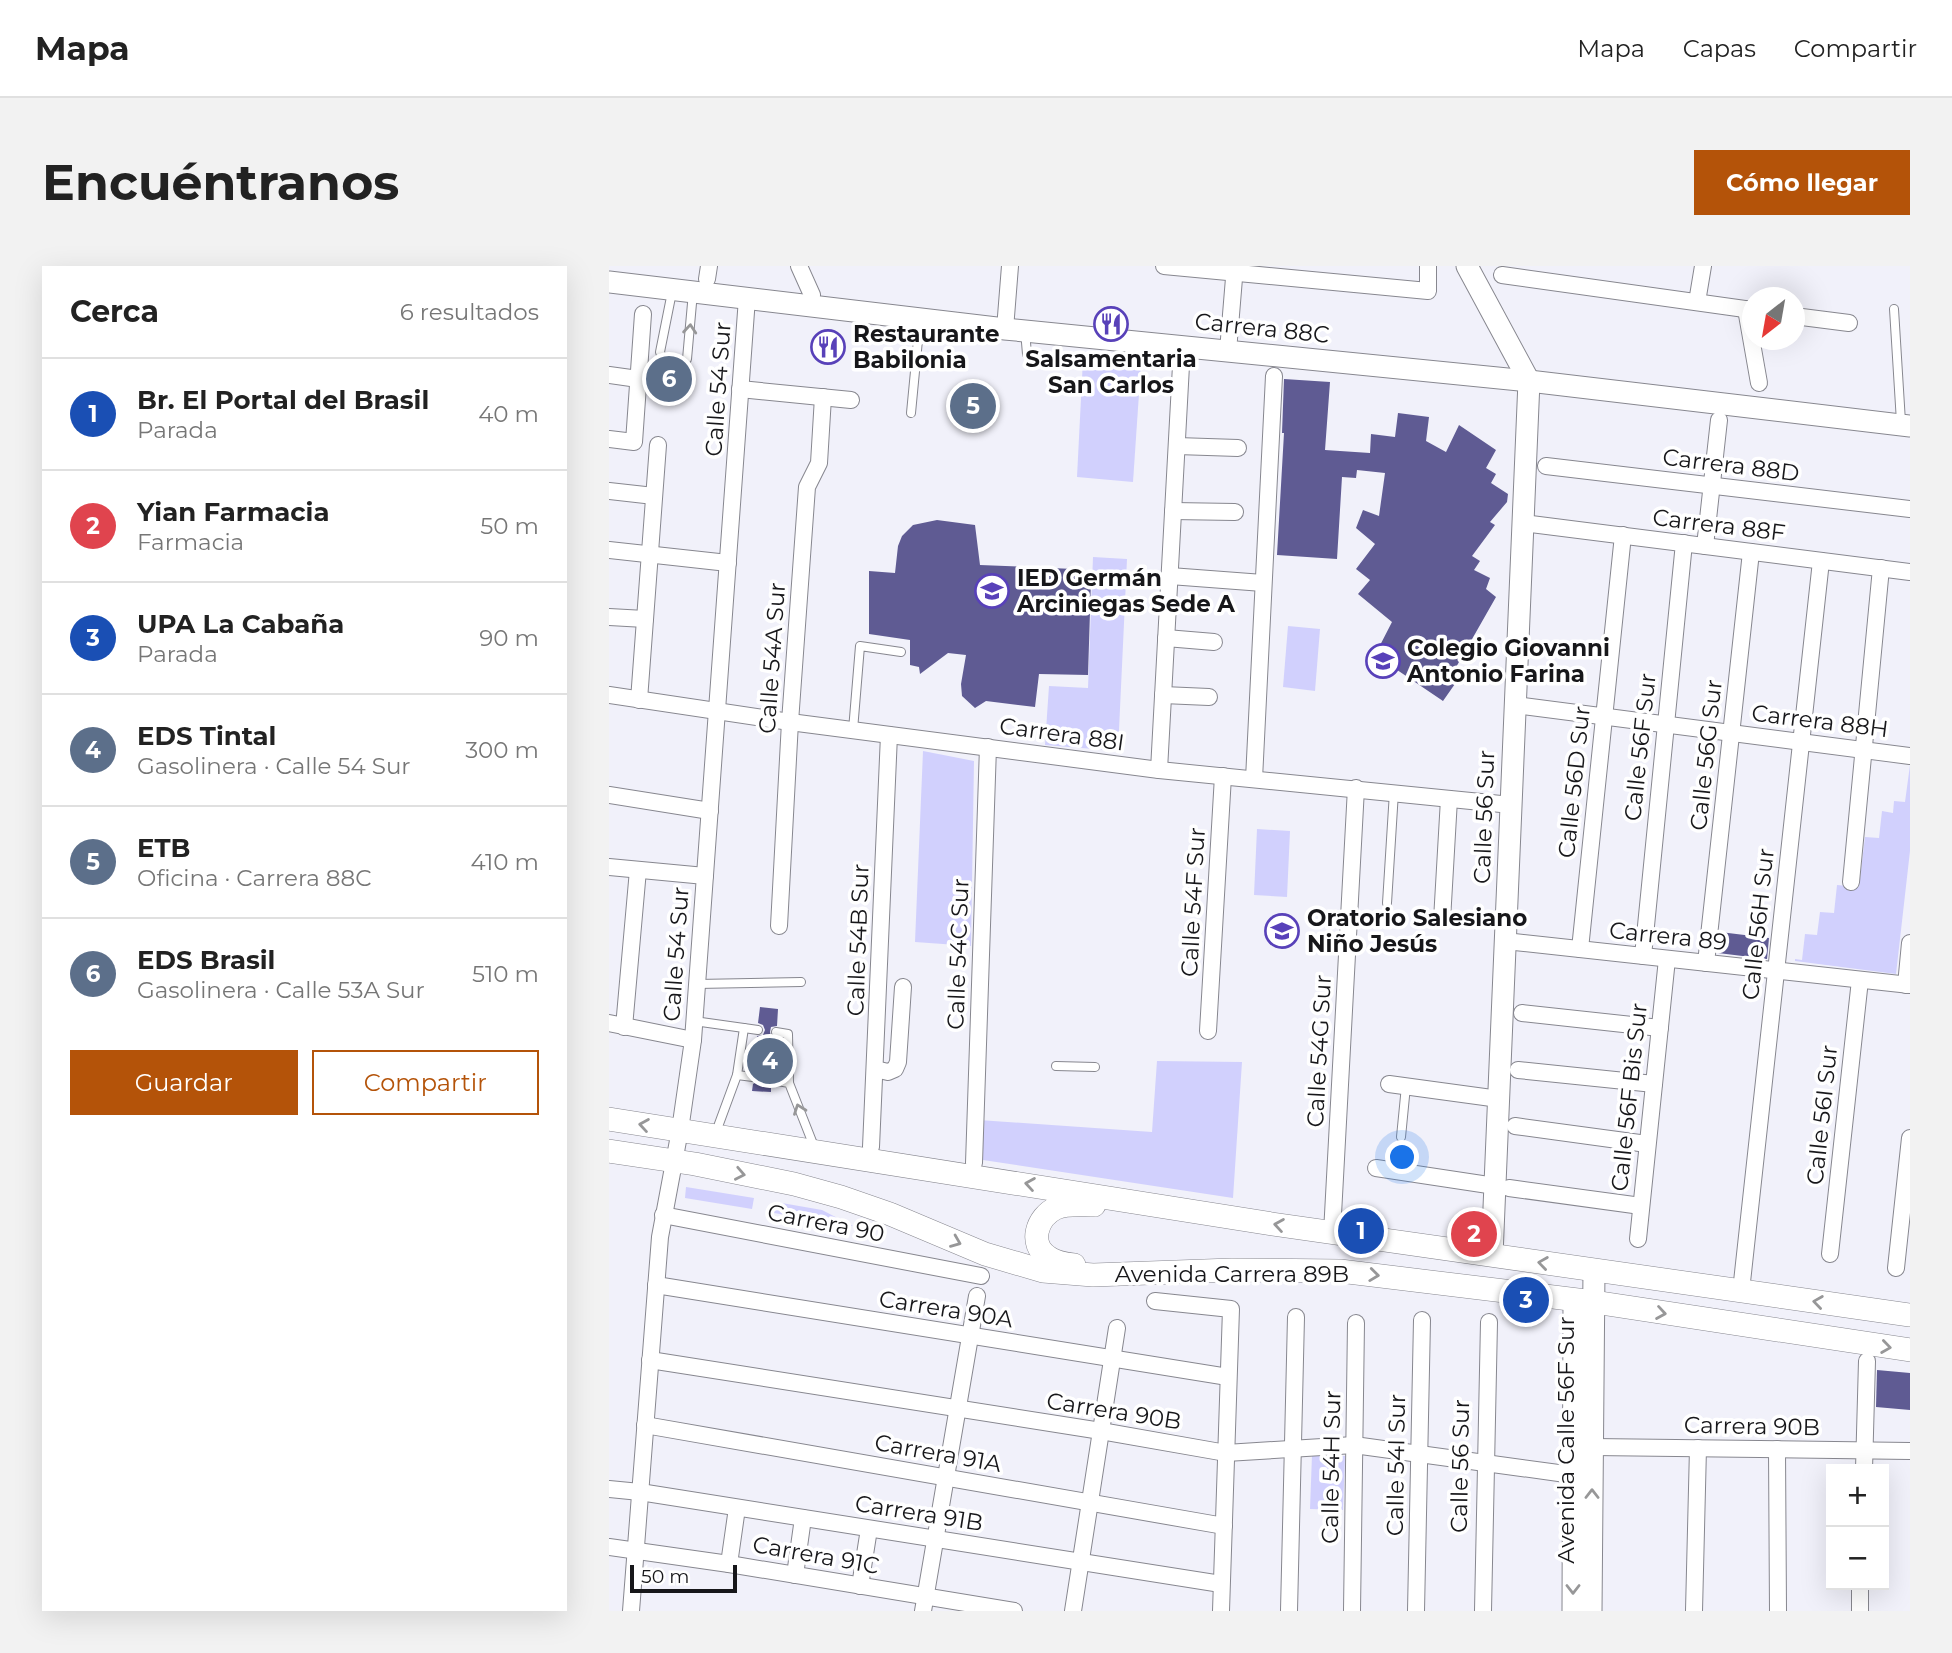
<!DOCTYPE html>
<html lang="es">
<meta charset="utf-8">
<style>
body{margin:0;font-family:Montserrat,sans-serif;background:#f2f2f2;color:#222}
.controls{position:absolute;right:21px;bottom:21px;display:grid;overflow:hidden;border-radius:0px;box-shadow:0 7px 28px #0002}
.controls button{width:63px;height:63px;display:grid;place-items:center;padding:0;border:0;border-bottom:2px solid #e0e0e0;background:#fff;color:#222;font:35px sans-serif}
.compass{position:absolute;left:1133px;top:21px;width:63px;height:63px;border-radius:50%;background:#fff;box-shadow:0 7px 28px #0002;rotate:211deg}
.scale{position:absolute;left:21px;bottom:18px;width:107px;box-sizing:border-box;padding-left:7px;border:4px solid #17171a;border-top:0;font-size:19px;line-height:24px;white-space:nowrap;color:#17171a;-webkit-text-stroke:5px #fff;paint-order:stroke}
.you{position:absolute;left:794px;top:892px;width:24px;height:24px;margin:-18px;border:5px solid #fff;border-radius:50%;background:#1a73e8;box-shadow:0 0 0 10px #1a73e833}
.badge{display:grid;place-items:center;width:46px;height:46px;border-radius:50%;background:#b45309;color:#fff;font-size:23px;font-weight:700}
.pin{position:absolute;translate:-50% -50%;border:4px solid #fff;box-shadow:0 2px 7px #0006}
.list{margin:0;padding:0;list-style:none}
h2{display:flex;justify-content:space-between;align-items:center;height:91px;margin:0;padding:0 28px;font-size:30px}
h2 small{font-size:23px;font-weight:400;color:#767676}
.list li{display:grid;grid-template-columns:46px 1fr auto;gap:21px;align-items:center;box-sizing:border-box;height:112px;padding:0 28px;border-top:2px solid #e0e0e0}
.list b{display:block;font-size:26px;white-space:nowrap}
.list p{margin:0;font-size:23px;white-space:nowrap;color:#767676}
.list em{font-size:23px;font-style:normal;color:#767676}
.actions{display:flex;gap:14px;padding:21px 28px}
.actions a{flex:1;padding:16px 0;border:2px solid #b45309;border-radius:0px;text-align:center;font-size:24px;color:#b45309}
.actions .main{background:#b45309;color:#fff}
.map{position:relative;flex:none;width:1301px;height:1345px;overflow:hidden;border-radius:0px}
header{display:flex;align-items:center;gap:42px;box-sizing:border-box;height:98px;padding:0 35px;background:#fff;border-bottom:2px solid #e0e0e0}
header strong{font-size:33px}
nav{display:flex;gap:38px;margin-inline-start:auto;font-size:24px}
.intro{display:flex;align-items:center;justify-content:space-between;box-sizing:border-box;height:168px;padding:0 42px}
h1{margin:0;font-size:49px}
.button{padding:18px 32px;border-radius:0px;background:#b45309;color:#fff;font-size:24px;font-weight:700}
main{display:flex;gap:42px;padding:0 42px}
aside{flex:1;background:#fff;border-radius:0px;box-shadow:0 7px 28px #0002}
.map>svg:first-child{display:block}
.green{fill:#d1d0fd}
.building{fill:#5f5b93}
.lines{fill:none;stroke-linecap:round;stroke-linejoin:round}
.service-casing{stroke:#87878f;stroke-width:10}
.minor-casing{stroke:#87878f;stroke-width:18}
.tertiary-casing{stroke:#87878f;stroke-width:23}
.secondary-casing{stroke:#87878f;stroke-width:24}
.service{stroke:#fff;stroke-width:8}
.minor{stroke:#fff;stroke-width:16}
.tertiary{stroke:#fff;stroke-width:21}
.secondary{stroke:#fff;stroke-width:23}
.oneway{stroke:#979798}
.labels{text-anchor:middle;stroke-width:7;stroke-linejoin:round;paint-order:stroke}
.street-label{font-size:23px;fill:#17171a;stroke:#fff}
.poi-label{font-size:23px;font-weight:bold;fill:#17171a;stroke:#fff;text-anchor:start}
</style>
<header>
<strong>Mapa</strong>
<nav><a>Mapa</a><a>Capas</a><a>Compartir</a></nav>
</header>
<div class="intro"><h1>Encuéntranos</h1><a class="button">Cómo llegar</a></div>
<main>
<aside>
<h2>Cerca<small>6 resultados</small></h2>
<ul class="list">
<li><span class="badge" style="background:#1a4fb4">1</span><div><b>Br. El Portal del Brasil</b><p>Parada</p></div><em>40 m</em></li>
<li><span class="badge" style="background:#e0444e">2</span><div><b>Yian Farmacia</b><p>Farmacia</p></div><em>50 m</em></li>
<li><span class="badge" style="background:#1a4fb4">3</span><div><b>UPA La Cabaña</b><p>Parada</p></div><em>90 m</em></li>
<li><span class="badge" style="background:#5c6f8a">4</span><div><b>EDS Tintal</b><p>Gasolinera · Calle 54 Sur</p></div><em>300 m</em></li>
<li><span class="badge" style="background:#5c6f8a">5</span><div><b>ETB</b><p>Oficina · Carrera 88C</p></div><em>410 m</em></li>
<li><span class="badge" style="background:#5c6f8a">6</span><div><b>EDS Brasil</b><p>Gasolinera · Calle 53A Sur</p></div><em>510 m</em></li>
</ul>
<div class="actions"><a class="main">Guardar</a><a>Compartir</a></div>
</aside>
<div class="map">
<svg width="1301" height="1345" viewBox="0 0 1301 1345">
<rect width="100%" height="100%" fill="#f1f1fa"/>
<g class="green">
<polygon points="474,93 532,98 524,216 468,211"/>
<polygon points="484,291 518,293 509,485 436,479 440,420 479,422"/>
<polygon points="679,360 711,363 706,425 674,421"/>
<polygon points="314,485 365,495 362,680 306,676"/>
<polygon points="1301,499 1301,585 1287,708 1186,695 1186,693 1193,694 1196,668 1208,669 1211,646 1225,647 1228,619 1250,621 1256,571 1270,572 1273,545 1284,547 1285,535 1296,536"/>
<polygon points="648,563 681,565 678,631 645,629"/>
<polygon points="548,795 633,796 624,932 374,894 370,854 543,866"/>
<polygon points="77,921 145,932 143,943 76,932"/>
<polygon points="167,936 213,944 244,960 165,947"/>
<polygon points="703,1189 736,1190 734,1244 701,1243"/>
</g>
<g class="building">
<polygon points="675,113 721,116 716,184 761,187 762,168 786,171 789,147 820,151 817,175 837,186 850,159 887,184 877,202 887,208 882,217 899,228 898,236 881,256 886,259 863,290 871,295 865,304 881,312 877,323 887,331 846,403 842,411 848,415 834,435 766,389 783,356 749,328 761,314 747,303 766,278 747,262 754,244 770,250 776,207 748,204 747,212 733,211 728,293 668,289 675,167 673,167"/>
<polygon points="328,254 366,259 371,299 465,303 466,314 482,314 479,409 430,408 426,441 377,435 366,442 353,430 352,418 357,389 339,387 311,408 310,401 301,399 301,374 260,368 260,305 286,307 289,280 293,270 304,259"/>
<polygon points="1111,666 1160,672 1158,693 1109,687"/>
<polygon points="151,741 169,743 168,760 162,761 161,766 162,771 167,773 164,808 158,809 157,814 158,819 162,821 162,826 143,825 144,818 149,815 150,811 145,805 148,770 154,769 156,764 154,759 149,757"/>
<polygon points="1268,1104 1301,1107 1301,1144 1267,1141"/>
</g>
<g class="lines">
<g class="service-casing">
<g id="service">
<polyline points="1285,43 1292,156"/>
<polyline points="416,65 418,88"/>
<polyline points="53,92 51,86 63,26"/>
<polyline points="72,97 78,93 84,26"/>
<polyline points="302,147 311,53"/>
<polyline points="244,464 251,380 292,386"/>
<polyline points="778,637 785,526"/>
<polyline points="88,718 192,716"/>
<polyline points="85,755 149,764"/>
<polyline points="167,766 179,768 180,817"/>
<polyline points="447,800 486,801"/>
<polyline points="128,809 135,762"/>
<polyline points="163,814 180,817 206,883"/>
<polyline points="107,866 128,809 144,811"/>
<polyline points="792,871 797,820"/>
</g>
</g>
<g class="minor-casing">
<g id="minor">
<polyline points="190,0 203,29"/>
<polyline points="555,0 819,25 819,0"/>
<polyline points="893,9 1143,44"/>
<polyline points="98,13 100,0"/>
<polyline points="1088,36 1094,0"/>
<polyline points="1137,43 1150,117"/>
<polyline points="1185,50 1240,57"/>
<polyline points="396,63 401,0"/>
<polyline points="619,85 626,0"/>
<polyline points="0,109 29,113"/>
<polyline points="131,123 242,134"/>
<polyline points="0,173 25,176 34,48"/>
<polyline points="568,180 629,182"/>
<polyline points="937,200 1301,243"/>
<polyline points="0,225 45,230"/>
<polyline points="564,245 626,246"/>
<polyline points="914,257 1301,306"/>
<polyline points="1096,280 1110,154"/>
<polyline points="0,284 119,297"/>
<polyline points="561,310 654,317"/>
<polyline points="0,351 36,353"/>
<polyline points="557,372 605,376"/>
<polyline points="0,429 181,456 550,504 902,539"/>
<polyline points="554,429 600,431"/>
<polyline points="30,434 49,179"/>
<polyline points="906,439 1301,490"/>
<polyline points="550,504 573,81"/>
<polyline points="645,513 665,110"/>
<polyline points="0,529 101,545"/>
<polyline points="0,601 96,610"/>
<polyline points="1242,616 1272,302"/>
<polyline points="833,654 840,533"/>
<polyline points="170,660 181,456 198,221 210,197 214,131"/>
<polyline points="896,675 1301,719"/>
<polyline points="971,683 1014,269"/>
<polyline points="1034,690 1075,277"/>
<polyline points="1097,697 1142,286"/>
<polyline points="1297,719 1301,677"/>
<polyline points="913,747 1051,762"/>
<polyline points="0,757 84,774"/>
<polyline points="15,761 29,604"/>
<polyline points="599,765 614,510"/>
<polyline points="266,803 279,806 286,803 289,796 294,721"/>
<polyline points="909,804 1045,818"/>
<polyline points="780,818 890,833"/>
<polyline points="906,860 1038,878"/>
<polyline points="262,881 280,469"/>
<polyline points="365,897 379,481"/>
<polyline points="767,902 886,920"/>
<polyline points="900,922 1032,940"/>
<polyline points="54,949 372,1010"/>
<polyline points="723,967 747,522"/>
<polyline points="1029,973 1058,693"/>
<polyline points="1221,988 1251,714"/>
<polyline points="1287,1002 1301,872"/>
<polyline points="47,1019 619,1111"/>
<polyline points="1132,1025 1212,295"/>
<polyline points="546,1035 622,1043 612,1345"/>
<polyline points="41,1094 492,1165 617,1187 745,1179 964,1209"/>
<polyline points="36,1159 615,1260"/>
<polyline points="984,1181 1301,1185"/>
<polyline points="1168,1183 1169,1345"/>
<polyline points="1255,1203 1258,1095"/>
<polyline points="0,1223 31,1226 612,1318"/>
<polyline points="0,1281 120,1298 405,1345"/>
<polyline points="120,1298 128,1242"/>
<polyline points="186,1309 194,1252"/>
<polyline points="251,1320 260,1263"/>
<polyline points="22,1345 51,971 71,864 84,774 138,32"/>
<polyline points="314,1345 368,1030"/>
<polyline points="464,1345 508,1062"/>
<polyline points="680,1345 687,1051"/>
<polyline points="743,1345 747,1057"/>
<polyline points="807,1345 813,1054"/>
<polyline points="874,1345 880,1056"/>
<polyline points="1085,1345 1089,1182"/>
<polyline points="1251,1345 1251,1319"/>
</g>
</g>
<g class="tertiary-casing">
<g id="tertiary">
<polyline points="858,0 920,115"/>
<polyline points="0,16 396,63 920,115 1301,160"/>
<polyline points="883,989 920,115"/>
<polyline points="964,1345 965,1034"/>
<polyline points="982,1345 985,1004"/>
</g>
</g>
<g class="secondary-casing">
<g id="secondary">
<polyline points="0,853 663,958 1301,1049"/>
<polyline points="0,885 86,898 185,918 232,931 281,948 376,988 434,1005 484,1009 623,1004 731,1005 985,1036 1301,1084"/>
<path d="M465,999c-9,-1 -19,-3 -26,-8 -20,-13 -11,-40 8,-49 11,-5 25,-3 38,-3"/>
</g>
</g>
<use href="#service" class="service"/>
<use href="#minor" class="minor"/>
<use href="#tertiary" class="tertiary"/>
<use href="#secondary" class="secondary"/>
</g>
<defs><path id="oneway-chevron" d="M-2-3.5L2.5 0L-2 3.5" fill="none" stroke-width="1.6" stroke-linecap="round" stroke-linejoin="round" transform="scale(1.75)"/></defs>
<g class="oneway">
<use href="#oneway-chevron" transform="translate(81 63) rotate(-85)"/>
<use href="#oneway-chevron" transform="translate(190 843) rotate(-110)"/>
<use href="#oneway-chevron" transform="translate(35 859) rotate(-171)"/>
<use href="#oneway-chevron" transform="translate(131 908) rotate(11)"/>
<use href="#oneway-chevron" transform="translate(421 918) rotate(-171)"/>
<use href="#oneway-chevron" transform="translate(670 959) rotate(-171)"/>
<use href="#oneway-chevron" transform="translate(347 976) rotate(22)"/>
<use href="#oneway-chevron" transform="translate(934 997) rotate(-172)"/>
<use href="#oneway-chevron" transform="translate(765 1009) rotate(7)"/>
<use href="#oneway-chevron" transform="translate(1209 1036) rotate(-172)"/>
<use href="#oneway-chevron" transform="translate(1052 1047) rotate(9)"/>
<use href="#oneway-chevron" transform="translate(1277 1081) rotate(8)"/>
<use href="#oneway-chevron" transform="translate(983 1228) rotate(-90)"/>
<use href="#oneway-chevron" transform="translate(964 1323) rotate(90)"/>
</g>
<defs>
<g id="restaurant-ring" transform="scale(1.75)"><circle r="9.5" fill="#fff" stroke="#5841b9" stroke-width="1.5"/><path d="M-5-6h1v4h1v-4h1v4h1v-4h1v5L-1.5 .5V6h-2V.5L-5-1ZM5-6V6H3V1.5H1.5Q1.5-4 5-6Z" fill="#5841b9"/></g>
<g id="school-ring" transform="scale(1.75)"><circle r="9.5" fill="#fff" stroke="#5841b9" stroke-width="1.5"/><path d="M0-5L7-2L0 1L-7-2ZM-4 1L0 2.5L4 1V4Q0 6-4 4Z" fill="#5841b9"/></g>
</defs>
<g fill-rule="evenodd">
<use href="#restaurant-ring" x="502" y="58"/>
<use href="#restaurant-ring" x="219" y="81"/>
<use href="#school-ring" x="383" y="325"/>
<use href="#school-ring" x="774" y="395"/>
<use href="#school-ring" x="673" y="665"/>
</g>
<g class="labels">
<g class="street-label">
<text transform="translate(653 62) rotate(6)" y="8">Carrera 88C</text>
<text transform="translate(109 123) rotate(-86)" y="8">Calle 54 Sur</text>
<text transform="translate(1122 199) rotate(7)" y="8">Carrera 88D</text>
<text transform="translate(1110 259) rotate(7)" y="8">Carrera 88F</text>
<text transform="translate(163 392) rotate(-86)" y="8">Calle 54A Sur</text>
<text transform="translate(1211 455) rotate(7)" y="8">Carrera 88H</text>
<text transform="translate(453 468) rotate(8)" y="8">Carrera 88I</text>
<text transform="translate(1031 481) rotate(-84)" y="8">Calle 56F Sur</text>
<text transform="translate(1097 489) rotate(-84)" y="8">Calle 56G Sur</text>
<text transform="translate(965 516) rotate(-84)" y="8">Calle 56D Sur</text>
<text transform="translate(875 551) rotate(-88)" y="8">Calle 56 Sur</text>
<text transform="translate(584 636) rotate(-87)" y="8">Calle 54F Sur</text>
<text transform="translate(1149 658) rotate(-84)" y="8">Calle 56H Sur</text>
<text transform="translate(1059 670) rotate(6)" y="8">Carrera 89</text>
<text transform="translate(249 674) rotate(-88)" y="8">Calle 54B Sur</text>
<text transform="translate(67 688) rotate(-86)" y="8">Calle 54 Sur</text>
<text transform="translate(349 688) rotate(-88)" y="8">Calle 54C Sur</text>
<text transform="translate(710 785) rotate(-87)" y="8">Calle 54G Sur</text>
<text transform="translate(1020 831) rotate(-84)" y="8">Calle 56F Bis Sur</text>
<text transform="translate(1213 849) rotate(-84)" y="8">Calle 56I Sur</text>
<text transform="translate(217 957) rotate(11)" y="8">Carrera 90</text>
<text x="623" y="1016">Avenida Carrera 89B</text>
<text transform="translate(337 1043) rotate(9)" y="8">Carrera 90A</text>
<text transform="translate(505 1145) rotate(9)" y="8">Carrera 90B</text>
<text transform="translate(1143 1160) rotate(1)" y="8">Carrera 90B</text>
<text transform="translate(957 1174) rotate(-90)" y="8">Avenida Calle 56F Sur</text>
<text transform="translate(329 1187) rotate(10)" y="8">Carrera 91A</text>
<text transform="translate(787 1199) rotate(-89)" y="8">Calle 54I Sur</text>
<text transform="translate(851 1200) rotate(-89)" y="8">Calle 56 Sur</text>
<text transform="translate(722 1201) rotate(-89)" y="8">Calle 54H Sur</text>
<text transform="translate(310 1247) rotate(9)" y="8">Carrera 91B</text>
<text transform="translate(207 1289) rotate(10)" y="8">Carrera 91C</text>
</g>
<g class="poi-label">
<text x="244" y="76">Restaurante<tspan x="244" dy="26">Babilonia</tspan></text>
<text x="502" y="101" text-anchor="middle">Salsamentaria<tspan x="502" dy="26">San Carlos</tspan></text>
<text x="408" y="320">IED Germán<tspan x="408" dy="26">Arciniegas Sede A</tspan></text>
<text x="798" y="390">Colegio Giovanni<tspan x="798" dy="26">Antonio Farina</tspan></text>
<text x="698" y="660">Oratorio Salesiano<tspan x="698" dy="26">Niño Jesús</tspan></text>
</g>
</g>
</svg>
<div class="controls">
<button>+</button>
<button>−</button>
</div>
<svg class="compass" viewBox="-18 -18 36 36"><path d="M0-13l5 13h-10z" fill="#e53935"/><path d="M0 13l5-13h-10z" fill="#767676"/></svg>
<div class="scale">50 m</div>
<div class="you"></div>
<div class="pin badge" style="left:752px;top:965px;background:#1a4fb4">1</div>
<div class="pin badge" style="left:865px;top:968px;background:#e0444e">2</div>
<div class="pin badge" style="left:917px;top:1034px;background:#1a4fb4">3</div>
<div class="pin badge" style="left:161px;top:795px;background:#5c6f8a">4</div>
<div class="pin badge" style="left:364px;top:140px;background:#5c6f8a">5</div>
<div class="pin badge" style="left:60px;top:113px;background:#5c6f8a">6</div>
</div>
</main>
